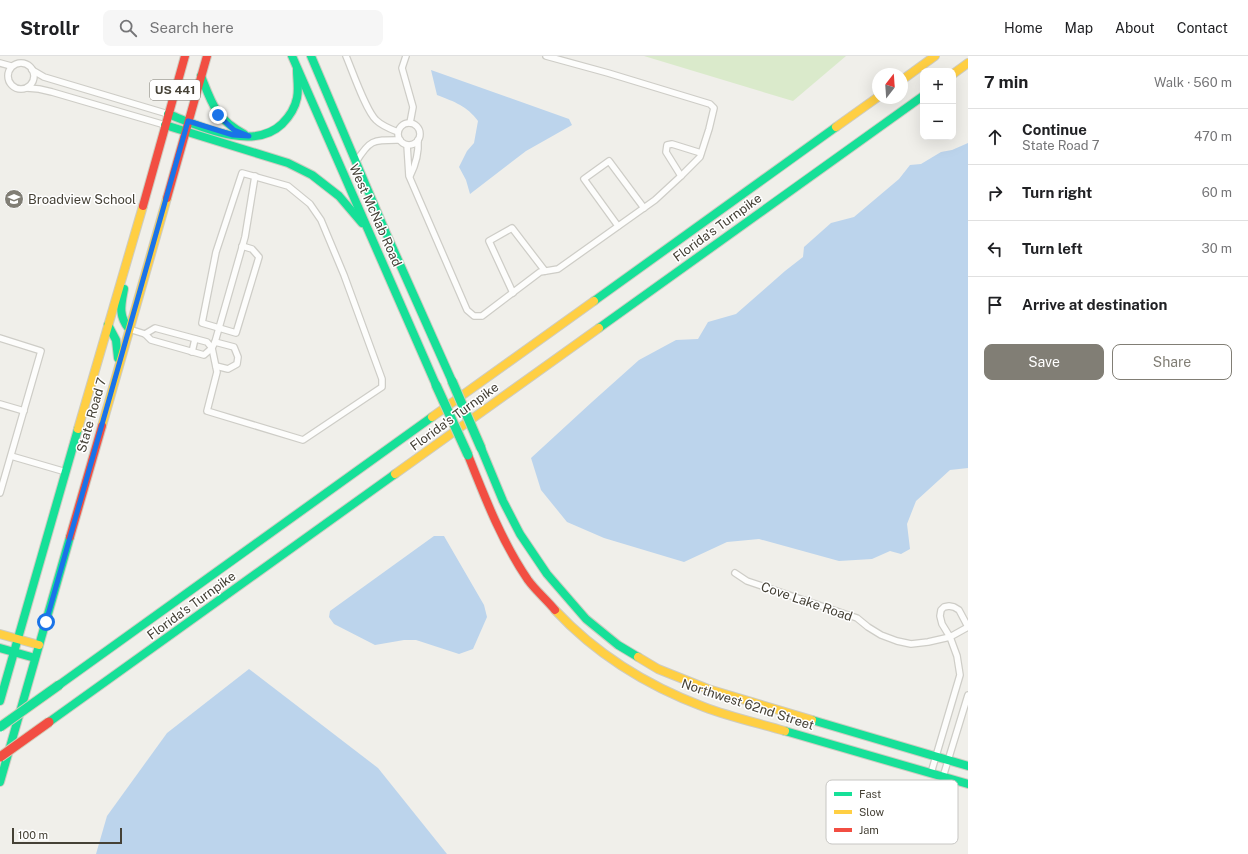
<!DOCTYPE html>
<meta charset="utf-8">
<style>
body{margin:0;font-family:"Public Sans",sans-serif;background:#f6f6f6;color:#202124}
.controls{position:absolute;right:12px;top:12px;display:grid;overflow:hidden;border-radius:8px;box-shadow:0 4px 16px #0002}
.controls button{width:36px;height:36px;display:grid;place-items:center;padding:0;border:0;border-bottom:1px solid #e0e0e0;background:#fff;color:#202124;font:20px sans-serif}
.compass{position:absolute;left:872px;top:12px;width:36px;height:36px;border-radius:50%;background:#fff;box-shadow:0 4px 16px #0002;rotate:17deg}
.scale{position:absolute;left:12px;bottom:10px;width:110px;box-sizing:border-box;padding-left:4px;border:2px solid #454136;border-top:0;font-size:11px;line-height:14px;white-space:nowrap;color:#454136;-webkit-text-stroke:3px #fff;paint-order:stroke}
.stop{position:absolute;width:12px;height:12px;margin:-9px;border:3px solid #1a73e8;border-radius:50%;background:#fff}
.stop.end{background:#1a73e8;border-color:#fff;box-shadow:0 1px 4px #0008}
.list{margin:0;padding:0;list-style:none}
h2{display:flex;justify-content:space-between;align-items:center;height:52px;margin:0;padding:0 16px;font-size:17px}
h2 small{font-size:13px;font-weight:400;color:#757577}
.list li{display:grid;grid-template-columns:26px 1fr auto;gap:12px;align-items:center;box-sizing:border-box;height:56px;padding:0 16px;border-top:1px solid #e0e0e0}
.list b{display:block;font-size:15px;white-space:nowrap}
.list p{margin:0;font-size:13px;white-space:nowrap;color:#757577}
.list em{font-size:13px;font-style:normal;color:#757577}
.actions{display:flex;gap:8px;padding:12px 16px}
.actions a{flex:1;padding:9px 0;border:1px solid #817e75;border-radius:8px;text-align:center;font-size:14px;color:#817e75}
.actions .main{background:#817e75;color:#fff}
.icon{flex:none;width:22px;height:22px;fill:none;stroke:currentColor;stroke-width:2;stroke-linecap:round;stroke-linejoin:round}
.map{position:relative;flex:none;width:968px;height:798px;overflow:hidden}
header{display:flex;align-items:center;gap:24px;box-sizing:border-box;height:56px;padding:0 20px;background:#fff;border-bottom:1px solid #e0e0e0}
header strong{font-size:19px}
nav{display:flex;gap:22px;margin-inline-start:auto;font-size:14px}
.search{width:280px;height:36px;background:#f6f6f6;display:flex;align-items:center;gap:10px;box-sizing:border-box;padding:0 14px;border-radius:8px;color:#757577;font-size:15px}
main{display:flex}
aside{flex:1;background:#fff}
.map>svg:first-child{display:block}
.green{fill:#daeacb}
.water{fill:#bcd4ec}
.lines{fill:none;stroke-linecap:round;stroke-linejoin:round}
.street-casing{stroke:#cecdc7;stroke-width:8}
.fast-casing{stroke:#ceccc1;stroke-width:10}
.slow-casing{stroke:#ceccc1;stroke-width:10}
.jam-casing{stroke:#ceccc1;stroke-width:10}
.street{stroke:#fdfdfc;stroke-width:5.5}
.fast{stroke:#16e098;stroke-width:8}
.slow{stroke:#ffcf43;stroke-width:8}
.jam{stroke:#f24e42;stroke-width:8}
.fast-bridge-casing{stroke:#d2cdb8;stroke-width:11;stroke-linecap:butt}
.jam-bridge-casing{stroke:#d2cdb8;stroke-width:11;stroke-linecap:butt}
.fast-bridge{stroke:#16e098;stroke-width:9}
.jam-bridge{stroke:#f24e42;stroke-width:9}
.route{stroke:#1a73e8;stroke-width:5}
.labels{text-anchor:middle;stroke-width:3;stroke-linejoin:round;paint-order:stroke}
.shield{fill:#fff;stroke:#7d7a72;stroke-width:1}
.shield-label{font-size:12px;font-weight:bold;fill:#454136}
.poi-label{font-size:13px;fill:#454136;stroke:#fff;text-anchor:start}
.street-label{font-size:13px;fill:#454136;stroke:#fff}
.key{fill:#fff;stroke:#c7c6c3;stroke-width:1}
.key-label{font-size:11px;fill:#454136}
</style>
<header>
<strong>Strollr</strong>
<div class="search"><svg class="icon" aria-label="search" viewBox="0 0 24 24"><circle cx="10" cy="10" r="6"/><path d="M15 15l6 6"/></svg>Search here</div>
<nav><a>Home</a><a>Map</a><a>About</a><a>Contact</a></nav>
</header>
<main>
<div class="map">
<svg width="968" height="798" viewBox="0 0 968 798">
<rect width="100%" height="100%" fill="#f0efea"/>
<polygon class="green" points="644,0 846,0 793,45"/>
<g class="water">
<path d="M431,14l138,49 3,6 -46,26 -56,43 -4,-14 -7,-13 8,-16 7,-8 4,-22c-11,-15 -23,-19 -41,-26z"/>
<polygon points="968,87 968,412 950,414 916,445 907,468 910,493 901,498 890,495 872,503 839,505 759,483 727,486 684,506 604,482 567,466 541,434 531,402 592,346 639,304 676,284 698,283 708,266 736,258 785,215 803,201 804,191 831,167 854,161 899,123 910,109 921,108 941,96 952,94"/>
<polygon points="434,480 444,480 484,549 487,561 473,593 459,598 416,584 404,584 375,589 334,568 329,561 330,555"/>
<polygon points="249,613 378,712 447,798 96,798 107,760 167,677"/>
</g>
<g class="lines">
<g class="street-casing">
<g id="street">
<path d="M346,0c6,14 20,55 30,64 6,6 14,9 22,12"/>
<polyline points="406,0 402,12 413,51 410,67"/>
<circle cx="21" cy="20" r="13"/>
<polyline points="0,7 11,10"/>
<polyline points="32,14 44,21 168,58"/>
<polyline points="27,32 39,33 52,36 165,69"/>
<circle cx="409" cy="78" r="11"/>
<polyline points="407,89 409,120 467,254 474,260 482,260 540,216 558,213 655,144 681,120 700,101 709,73 714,52 710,48 608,17 546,0"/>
<path d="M356,106c14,-23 17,-22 44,-22"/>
<path d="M410,120c6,-12 9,-22 8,-36"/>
<polyline points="681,120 666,96 667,89 672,88 701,97"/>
<polyline points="618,170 584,123 609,105 644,152"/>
<polyline points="513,237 489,185 512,172 545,215"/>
<polyline points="129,273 145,278 151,284 204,299 212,292 215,286 245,181 255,120"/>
<polyline points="145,278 155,272 207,286 212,292 217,316 207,355 303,384 382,331 382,323 344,219 321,164 310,148 288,130 242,117 216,196 202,267 236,277 259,201 252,193 242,190"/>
<polyline points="0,282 41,295 0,437"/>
<polyline points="215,286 234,291 238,301 237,308 228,313 216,310"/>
<polyline points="192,296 195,283"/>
<polyline points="0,348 24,355"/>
<polyline points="11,400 66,416"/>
<polyline points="735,517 747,525 857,562 868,571 881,579 897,585 911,588 928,586 950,581 968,571"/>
<polyline points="931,717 960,619 957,600 950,581 942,568 940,560 941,554 944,551 949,550 954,551 959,554 968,571"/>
<polyline points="943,721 968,639"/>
</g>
</g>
<g class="fast-casing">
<g id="fast">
<polyline points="292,0 436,329"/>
<polyline points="311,0 386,177 452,325"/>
<path d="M201,20c11,28 15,43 43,58"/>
<path d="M168,58c31,12 85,38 114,10 7,-7 13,-16 15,-26 2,-9 0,-19 0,-28"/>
<polyline points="165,69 288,107 312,119 339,140 362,167"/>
<path d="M124,233c-3,16 -6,26 5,40"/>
<polyline points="594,245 836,71"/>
<polyline points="108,269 116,284 118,302"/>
<polyline points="599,272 923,40"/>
<polyline points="481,392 503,445 520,478 547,518 586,563 618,589 638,601"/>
<polyline points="0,592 35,602"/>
<polyline points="59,629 432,361"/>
<polyline points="0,645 78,373"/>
<polyline points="812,664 968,710"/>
<polyline points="49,666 395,418"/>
<polyline points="785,675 968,728"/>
<polyline points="0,726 70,481"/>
</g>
</g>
<g class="slow-casing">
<g id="slow">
<polyline points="953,18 968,7"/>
<polyline points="902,24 935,0"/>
<polyline points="836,71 878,41"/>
<polyline points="432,361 594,245"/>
<polyline points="102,370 167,142"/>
<polyline points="78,373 143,150"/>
<polyline points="395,418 599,272"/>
<path d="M555,554c41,44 93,76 149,97 26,10 54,16 81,24"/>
<polyline points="0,578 39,589"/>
<polyline points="638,601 658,613 708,633 812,664"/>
</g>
</g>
<g class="jam-casing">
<g id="jam">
<polyline points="167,142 207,0"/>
<polyline points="143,150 185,0"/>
<path d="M468,399c17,43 34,87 60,125 8,11 19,20 27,30"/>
<polyline points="70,481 102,370"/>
</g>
</g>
<use href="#street" class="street"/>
<use href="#fast" class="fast"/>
<use href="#slow" class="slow"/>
<use href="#jam" class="jam"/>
<g class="fast-bridge-casing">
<g id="fast-bridge">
<polyline points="452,325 481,392"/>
<polyline points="436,329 468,399"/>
<polyline points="0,671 59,629"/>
</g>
</g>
<g class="jam-bridge-casing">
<polyline id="jam-bridge" points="0,701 49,666"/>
</g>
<use href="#fast-bridge" class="fast-bridge"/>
<use href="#jam-bridge" class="jam-bridge"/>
</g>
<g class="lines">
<polyline class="route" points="46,566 188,65 233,79 249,80 234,74 218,59"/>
</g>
<defs>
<g id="school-disc" transform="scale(1)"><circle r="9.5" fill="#817e75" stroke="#fff"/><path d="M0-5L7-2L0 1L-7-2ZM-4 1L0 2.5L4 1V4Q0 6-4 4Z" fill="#fff"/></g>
</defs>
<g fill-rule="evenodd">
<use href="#school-disc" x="14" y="143"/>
</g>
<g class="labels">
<rect class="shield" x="150" y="24" width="50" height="20" rx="3"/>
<g class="shield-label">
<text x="175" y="38">US 441</text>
</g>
<g class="poi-label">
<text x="28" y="148">Broadview School</text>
</g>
<g class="street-label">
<text transform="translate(376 159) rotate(66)" y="5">West McNab Road</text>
<text transform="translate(717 171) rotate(-36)" y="5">Florida's Turnpike</text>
<text transform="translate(91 359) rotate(-74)" y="5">State Road 7</text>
<text transform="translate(454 360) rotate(-36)" y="5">Florida's Turnpike</text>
<text transform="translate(807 545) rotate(19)" y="5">Cove Lake Road</text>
<text transform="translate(191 549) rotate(-36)" y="5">Florida's Turnpike</text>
<text transform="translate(748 648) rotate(18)" y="5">Northwest 62nd Street</text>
</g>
</g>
<rect x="826" y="724" width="132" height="64" rx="6" class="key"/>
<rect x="834" y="736" width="18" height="4" fill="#16e098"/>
<rect x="834" y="754" width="18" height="4" fill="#ffcf43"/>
<rect x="834" y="772" width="18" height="4" fill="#f24e42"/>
<g class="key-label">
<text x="859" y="742">Fast</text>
<text x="859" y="760">Slow</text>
<text x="859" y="778">Jam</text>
</g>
</svg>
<div class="controls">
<button>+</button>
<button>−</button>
</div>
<svg class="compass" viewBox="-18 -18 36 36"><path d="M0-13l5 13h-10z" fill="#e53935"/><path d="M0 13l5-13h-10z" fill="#757577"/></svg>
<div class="scale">100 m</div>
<div class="stop" style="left:46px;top:566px"></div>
<div class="stop end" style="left:218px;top:59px"></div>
</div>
<aside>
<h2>7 min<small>Walk · 560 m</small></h2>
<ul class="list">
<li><svg class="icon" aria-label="ahead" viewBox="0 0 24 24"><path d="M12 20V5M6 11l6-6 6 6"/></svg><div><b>Continue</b><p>State Road 7</p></div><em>470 m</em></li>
<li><svg class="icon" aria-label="right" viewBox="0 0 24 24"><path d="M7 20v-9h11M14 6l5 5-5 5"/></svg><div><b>Turn right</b></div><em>60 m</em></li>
<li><svg class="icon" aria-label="left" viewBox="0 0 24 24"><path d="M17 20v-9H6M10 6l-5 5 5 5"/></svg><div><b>Turn left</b></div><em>30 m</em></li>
<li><svg class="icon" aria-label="arrive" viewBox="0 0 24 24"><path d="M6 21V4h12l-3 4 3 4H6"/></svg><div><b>Arrive at destination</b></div></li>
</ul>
<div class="actions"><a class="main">Save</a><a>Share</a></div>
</aside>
</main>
